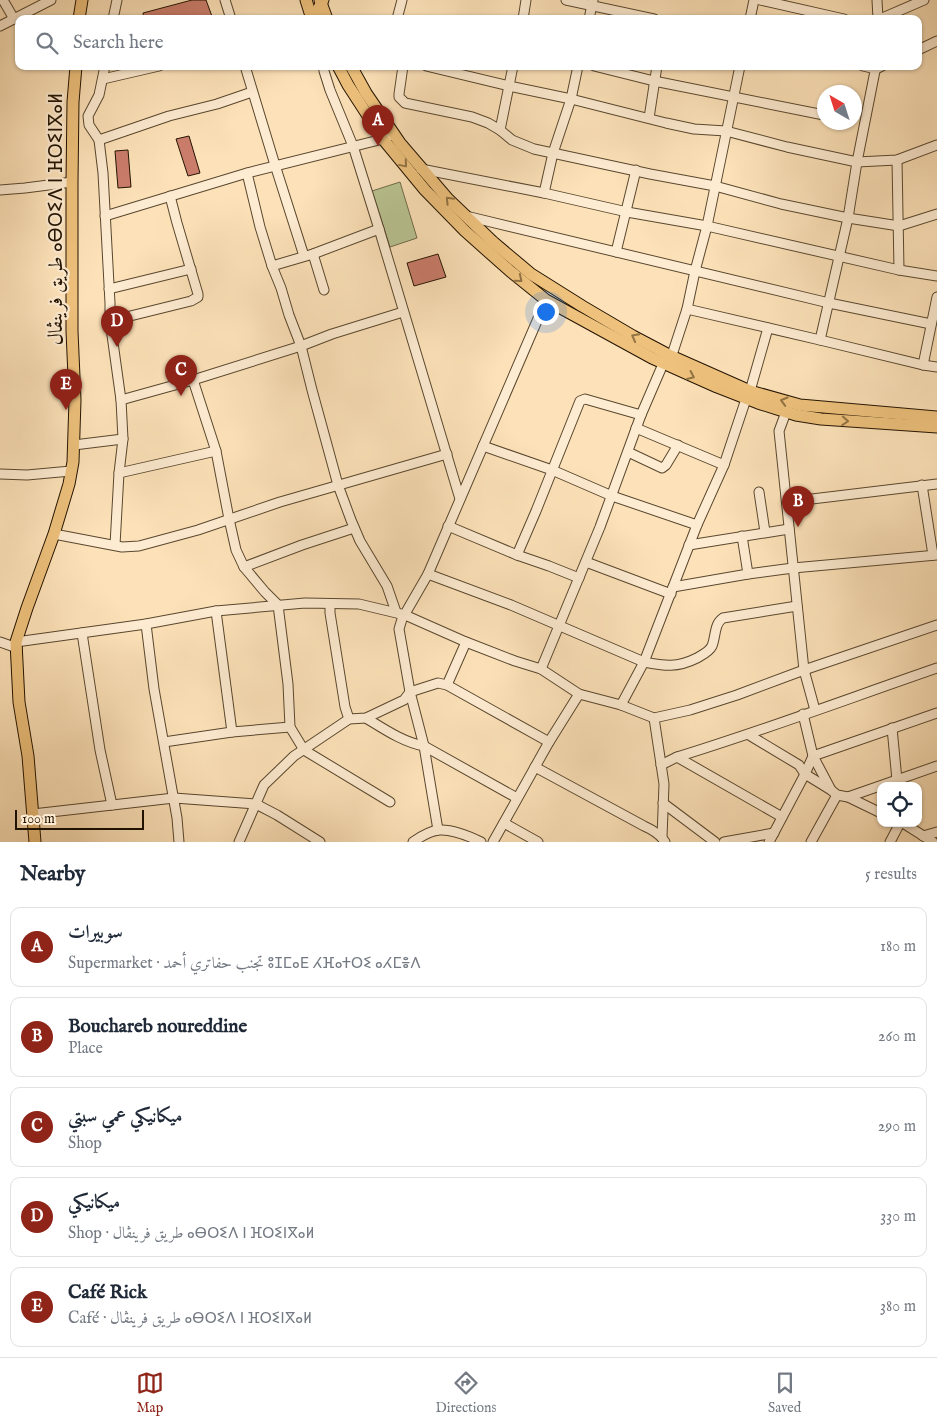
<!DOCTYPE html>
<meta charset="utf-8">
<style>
body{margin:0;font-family:"IM FELL English",Amiri,"Noto Sans Tifinagh",serif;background:#f2f2f3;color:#1f2937}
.controls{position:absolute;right:15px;bottom:15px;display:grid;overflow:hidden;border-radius:10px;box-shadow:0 1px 4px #0004}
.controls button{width:45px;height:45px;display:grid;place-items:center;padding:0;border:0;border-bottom:1px solid #e0e1e3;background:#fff;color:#1f2937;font:25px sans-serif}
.compass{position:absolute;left:817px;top:85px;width:45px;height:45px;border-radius:50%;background:#fff;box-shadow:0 1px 4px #0004;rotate:321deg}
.scale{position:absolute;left:15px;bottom:12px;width:129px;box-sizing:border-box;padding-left:5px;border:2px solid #221300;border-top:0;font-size:14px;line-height:18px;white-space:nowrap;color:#221300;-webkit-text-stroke:4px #feecd2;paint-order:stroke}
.you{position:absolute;left:545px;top:311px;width:18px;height:18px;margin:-12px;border:4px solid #fff;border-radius:50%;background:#1a73e8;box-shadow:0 0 0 8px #1a73e833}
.badge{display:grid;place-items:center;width:32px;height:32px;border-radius:50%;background:#8f2418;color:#fff;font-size:16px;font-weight:700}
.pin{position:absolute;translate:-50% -41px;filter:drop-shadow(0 1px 2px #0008)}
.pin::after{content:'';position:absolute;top:26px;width:18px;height:15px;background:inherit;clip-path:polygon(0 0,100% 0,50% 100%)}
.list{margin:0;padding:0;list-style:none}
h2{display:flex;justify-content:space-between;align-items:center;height:65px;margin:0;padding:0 20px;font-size:21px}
h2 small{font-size:16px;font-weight:400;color:#747a83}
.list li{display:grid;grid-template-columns:32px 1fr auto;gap:15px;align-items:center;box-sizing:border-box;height:80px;margin:0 10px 10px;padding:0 10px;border:1px solid #e0e1e3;border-radius:10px}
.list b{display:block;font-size:19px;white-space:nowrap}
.list p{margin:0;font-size:16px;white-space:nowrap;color:#747a83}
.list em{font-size:16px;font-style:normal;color:#747a83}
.icon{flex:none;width:28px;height:28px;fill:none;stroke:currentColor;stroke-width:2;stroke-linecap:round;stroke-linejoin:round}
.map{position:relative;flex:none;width:937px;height:842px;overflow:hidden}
.search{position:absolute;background:#fff;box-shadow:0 1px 4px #0004;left:15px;right:15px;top:15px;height:55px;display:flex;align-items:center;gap:12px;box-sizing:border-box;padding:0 18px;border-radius:10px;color:#747a83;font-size:19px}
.sheet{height:515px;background:#fff}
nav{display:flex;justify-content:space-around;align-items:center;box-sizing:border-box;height:70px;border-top:1px solid #e0e1e3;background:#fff;font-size:14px;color:#747a83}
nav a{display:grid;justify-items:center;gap:2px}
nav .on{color:#8f2418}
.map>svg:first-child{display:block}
.green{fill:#bac493;stroke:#6e6c4a}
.building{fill:#cb7d6c;stroke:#221300}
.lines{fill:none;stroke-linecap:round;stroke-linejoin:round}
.minor-casing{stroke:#59472e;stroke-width:11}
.major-casing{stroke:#221300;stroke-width:13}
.minor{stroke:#feecd2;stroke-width:9}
.major{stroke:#eec17c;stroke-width:11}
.oneway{stroke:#927344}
.labels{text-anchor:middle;stroke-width:4.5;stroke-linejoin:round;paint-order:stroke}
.street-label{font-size:20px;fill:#221300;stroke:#feecd2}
</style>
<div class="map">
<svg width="937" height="842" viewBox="0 0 937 842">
<rect width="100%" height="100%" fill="#fde2b9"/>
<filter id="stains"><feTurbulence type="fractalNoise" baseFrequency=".004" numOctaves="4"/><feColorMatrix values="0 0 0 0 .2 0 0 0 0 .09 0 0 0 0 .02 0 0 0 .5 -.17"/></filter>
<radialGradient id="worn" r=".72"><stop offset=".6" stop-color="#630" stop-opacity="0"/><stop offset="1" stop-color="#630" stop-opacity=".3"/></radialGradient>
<polygon class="green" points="400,182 417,238 390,247 372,191"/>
<g class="building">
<polygon points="192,0 206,0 213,19 144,19 143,13"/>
<polygon points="189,136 200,173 188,176 176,139"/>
<polygon points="128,150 131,187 118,188 115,151"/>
<polygon points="438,254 446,277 414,286 407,263"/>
</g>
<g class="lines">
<g class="minor-casing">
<g id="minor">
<polyline points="3,0 14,19"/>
<polyline points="225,0 231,19"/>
<polyline points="566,0 654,19"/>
<polyline points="760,0 844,19"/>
<polyline points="877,0 878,19"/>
<polyline points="113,19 117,0"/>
<polyline points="397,19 402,0"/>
<polyline points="523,19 526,0"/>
<polyline points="589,19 593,0"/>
<polyline points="750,19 754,0"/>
<polyline points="880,19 924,0"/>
<polyline points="0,26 51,0"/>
<polyline points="918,50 937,41"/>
<polyline points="105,66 99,95 88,116 89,125 99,140 103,173 110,303 110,321 121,400 123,439 119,473 115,545"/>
<polyline points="245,66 275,165 304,256"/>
<polyline points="324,66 324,71 330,90 353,146 379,229 460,499"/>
<polyline points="403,66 399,94 399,97 405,103 472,117 488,123 500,130 512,140 534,149 650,174 715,186 781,204 848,218 899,226 937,214"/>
<polyline points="426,66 509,86 571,99 666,123 694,129 726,131 787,147 857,162 897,160 937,145"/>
<polyline points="594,66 654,81 824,115"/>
<polyline points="863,66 876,69 882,66"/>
<polyline points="103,79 159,66"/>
<polyline points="649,118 657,66"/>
<polyline points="500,130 513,66"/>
<polyline points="99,140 169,116 217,104 252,92"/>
<polyline points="897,160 899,270"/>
<polyline points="421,169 544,193 627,212 707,226 899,270 937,276"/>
<polyline points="247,173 260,227 272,266 281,288 289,315 301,346 312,390 338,485 351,520 360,541 387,586 396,612"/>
<polyline points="0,190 25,188 72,182"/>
<polyline points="544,193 553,153 571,99 578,66"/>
<polyline points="105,216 247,173 383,139 394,134"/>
<polyline points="466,216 829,303 931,324"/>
<polyline points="616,252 636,170"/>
<polyline points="313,254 324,290"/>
<polyline points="272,266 313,254 379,229"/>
<polyline points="109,289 191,269"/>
<polyline points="687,309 820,340 923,365 937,367"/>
<polyline points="110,321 191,301 198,297 198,294 177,223 170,196"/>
<polyline points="820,340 848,218 857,162 876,66"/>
<polyline points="670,361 687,309 695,271 707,226 740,66"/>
<polyline points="923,365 937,297"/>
<polyline points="193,380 216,451 229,519 236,550 244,567 265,592 278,605 288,684 290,727 304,750 390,802"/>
<polyline points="750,391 768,328"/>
<polyline points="121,400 193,380 301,346 332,334 403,312"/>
<polyline points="786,412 779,431 804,670 815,710"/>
<polyline points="636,428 724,465"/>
<polyline points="74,445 123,439"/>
<polyline points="483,446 552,470 612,496 697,525"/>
<polyline points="628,452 662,468 666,465 678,445"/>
<polyline points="119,473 216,451"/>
<polyline points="0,474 27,475 71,471"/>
<polyline points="922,485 933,555"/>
<polyline points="759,492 765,532"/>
<polyline points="787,502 937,484"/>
<polyline points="448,526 517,555 549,566 579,578"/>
<polyline points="54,534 122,547 139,546 198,530 280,502 447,454"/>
<polyline points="742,536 748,574"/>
<polyline points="689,545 789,529"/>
<polyline points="517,555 536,511 580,401 585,399 641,415"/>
<polyline points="586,562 671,594"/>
<polyline points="244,567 302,545 354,528"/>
<path d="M428,574l83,31 133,57c21,4 33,6 53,-4 5,-3 12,-6 15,-12 4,-10 2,-22 11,-28l74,-12"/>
<polyline points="673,587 748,574 793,568 937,555"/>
<polyline points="330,604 330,613 345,707 349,719"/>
<polyline points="216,611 232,732"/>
<polyline points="146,624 154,689 177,818 179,842"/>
<polyline points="82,633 100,750 112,805"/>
<polyline points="0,642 17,648"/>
<polyline points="16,642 146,624 216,611 305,603 359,604 405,615 466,642 515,661 541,669 579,694 621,705 654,718 690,710 737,695 804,670 937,625"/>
<polyline points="541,669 600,527 641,415 663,364"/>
<polyline points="447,685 466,642"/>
<polyline points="621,705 644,662 697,525 724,465 746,399"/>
<polyline points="803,714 813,756 830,788"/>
<path d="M366,718c18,11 37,24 58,28l93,52"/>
<polyline points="654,718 664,784 662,837"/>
<polyline points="892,728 897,780 900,786"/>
<polyline points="749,735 799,765 805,774 831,790 837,795 848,797 881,813"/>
<polyline points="164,742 232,732 290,727"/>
<path d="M677,757c88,-27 173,-59 260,-89"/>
<polyline points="661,765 677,757 782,817"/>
<path d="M535,767l109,59c9,4 16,8 21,16"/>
<polyline points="848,797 937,766"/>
<polyline points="663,803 715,842"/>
<polyline points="33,814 174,798 256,804 277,815 320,842"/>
<polyline points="504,823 538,842"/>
<polyline points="903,823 933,842"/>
<polyline points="438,830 424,746 410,692 399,629 402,619 428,574 546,300"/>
<polyline points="923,836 937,832"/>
<polyline points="239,842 264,785 294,756 349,719 366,718 404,700 410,692 438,683 447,685 549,742"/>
<path d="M413,842c7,-5 17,-11 26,-12 14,-1 30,6 42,12"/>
<polyline points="493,842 549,742 579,694"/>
<polyline points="724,842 774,833"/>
<polyline points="769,842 805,774 813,756 937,713"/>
<polyline points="811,842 837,795"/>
<polyline points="890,842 900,823"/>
</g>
</g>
<g class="major-casing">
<g id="major">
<polyline points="306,0 312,19"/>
<polyline points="320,0 327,19"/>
<polyline points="79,19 82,0"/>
<polyline points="313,19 323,0"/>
<polyline points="338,66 348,85 383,139 425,190 465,231 510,271 546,300 652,358 717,387 758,403 796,415 821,419 937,427"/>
<polyline points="351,66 366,93 400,143 448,199 493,242 531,274 582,306 633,336 671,356 750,391 800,405 937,417"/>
<polyline points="35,842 28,756 19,702 16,642 27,608 54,534 69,484 73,462 75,400 72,331 72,182 73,102 76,66"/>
</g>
</g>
<use href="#minor" class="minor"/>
<use href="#major" class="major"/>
</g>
<defs><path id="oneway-chevron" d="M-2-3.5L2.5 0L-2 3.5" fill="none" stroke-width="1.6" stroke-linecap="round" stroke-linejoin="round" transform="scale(1.25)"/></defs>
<g class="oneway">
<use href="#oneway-chevron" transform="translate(404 164) rotate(50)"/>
<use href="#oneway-chevron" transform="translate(449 200) rotate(-134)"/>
<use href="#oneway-chevron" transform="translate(519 279) rotate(39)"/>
<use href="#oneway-chevron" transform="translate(635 337) rotate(-152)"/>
<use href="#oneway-chevron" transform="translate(691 376) rotate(24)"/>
<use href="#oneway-chevron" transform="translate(784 401) rotate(-164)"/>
<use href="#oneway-chevron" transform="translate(845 421) rotate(4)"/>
</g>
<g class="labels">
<g class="street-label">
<text transform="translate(55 219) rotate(-90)" y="7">طريق فرينڨال ⴰⴱⵔⵉⴷ ⵏ ⴼⵔⵉⵏⴳⴰⵍ</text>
</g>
</g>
<rect width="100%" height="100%" filter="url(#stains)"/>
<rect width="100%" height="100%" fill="url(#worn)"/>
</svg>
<div class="controls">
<button><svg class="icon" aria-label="locate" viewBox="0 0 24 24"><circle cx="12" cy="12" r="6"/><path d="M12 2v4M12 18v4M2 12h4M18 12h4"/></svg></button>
</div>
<svg class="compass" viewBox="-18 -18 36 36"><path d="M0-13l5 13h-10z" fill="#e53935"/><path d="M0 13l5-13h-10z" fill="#747a83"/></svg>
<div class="scale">100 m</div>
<div class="you"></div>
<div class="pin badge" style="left:378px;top:146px">A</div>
<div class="pin badge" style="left:798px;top:527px">B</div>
<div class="pin badge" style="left:181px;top:396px">C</div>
<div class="pin badge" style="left:117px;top:347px">D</div>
<div class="pin badge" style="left:66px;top:410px">E</div>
<div class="search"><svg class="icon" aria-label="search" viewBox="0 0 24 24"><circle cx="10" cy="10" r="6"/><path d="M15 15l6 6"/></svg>Search here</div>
</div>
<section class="sheet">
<h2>Nearby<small>5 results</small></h2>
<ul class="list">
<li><span class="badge">A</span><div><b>سوبيرات</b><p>Supermarket · تجنب حفاتري أحمد ⵓⵊⵎⴰⴹ ⵃⴼⴰⵜⵔⵉ ⴰⵃⵎⴻⴷ</p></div><em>180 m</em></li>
<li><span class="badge">B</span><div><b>Bouchareb noureddine</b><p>Place</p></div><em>260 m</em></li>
<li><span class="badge">C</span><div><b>ميكانيكي عمي سبتي</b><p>Shop</p></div><em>290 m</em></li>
<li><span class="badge">D</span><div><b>ميكانيكي</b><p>Shop · طريق فرينڨال ⴰⴱⵔⵉⴷ ⵏ ⴼⵔⵉⵏⴳⴰⵍ</p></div><em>330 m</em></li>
<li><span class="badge">E</span><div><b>Café Rick</b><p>Café · طريق فرينڨال ⴰⴱⵔⵉⴷ ⵏ ⴼⵔⵉⵏⴳⴰⵍ</p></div><em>380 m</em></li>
</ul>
</section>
<nav>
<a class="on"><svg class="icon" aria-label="map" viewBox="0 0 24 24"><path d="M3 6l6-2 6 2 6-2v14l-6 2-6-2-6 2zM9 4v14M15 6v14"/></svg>Map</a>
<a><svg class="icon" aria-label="directions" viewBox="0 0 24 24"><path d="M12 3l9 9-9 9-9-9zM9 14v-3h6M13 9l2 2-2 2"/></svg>Directions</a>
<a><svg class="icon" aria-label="saved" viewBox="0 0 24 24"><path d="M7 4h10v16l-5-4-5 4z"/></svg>Saved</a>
</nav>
